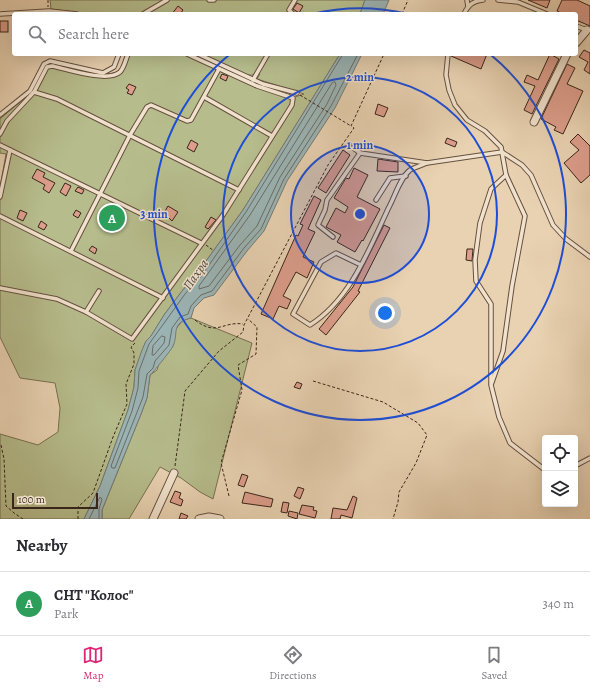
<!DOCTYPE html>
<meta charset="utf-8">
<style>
body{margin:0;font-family:Alegreya,serif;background:#f7f7f7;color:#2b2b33}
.controls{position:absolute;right:12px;bottom:12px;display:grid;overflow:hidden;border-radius:4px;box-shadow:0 4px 16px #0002}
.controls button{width:36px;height:36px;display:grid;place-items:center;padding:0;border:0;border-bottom:1px solid #e1e1e2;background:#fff;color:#2b2b33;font:20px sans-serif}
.scale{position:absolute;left:12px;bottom:10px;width:86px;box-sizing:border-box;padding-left:4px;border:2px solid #3a251a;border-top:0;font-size:11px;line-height:14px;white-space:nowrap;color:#3a251a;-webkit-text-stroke:3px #f1e2cd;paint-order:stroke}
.you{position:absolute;left:385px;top:313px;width:14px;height:14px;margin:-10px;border:3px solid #fff;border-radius:50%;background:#1a73e8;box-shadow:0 0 0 6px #1a73e833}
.badge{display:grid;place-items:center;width:26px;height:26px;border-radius:50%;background:#db2777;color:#fff;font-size:13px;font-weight:700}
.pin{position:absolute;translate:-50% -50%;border:2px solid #fff;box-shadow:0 1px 4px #0006}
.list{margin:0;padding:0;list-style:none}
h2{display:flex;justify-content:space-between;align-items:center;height:52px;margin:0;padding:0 16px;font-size:17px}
h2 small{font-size:13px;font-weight:400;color:#7c7c81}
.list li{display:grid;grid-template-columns:26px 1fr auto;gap:12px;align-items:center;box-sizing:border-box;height:64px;padding:0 16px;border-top:1px solid #e1e1e2}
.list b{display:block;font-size:15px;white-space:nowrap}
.list p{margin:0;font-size:13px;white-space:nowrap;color:#7c7c81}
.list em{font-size:13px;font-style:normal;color:#7c7c81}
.icon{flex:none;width:22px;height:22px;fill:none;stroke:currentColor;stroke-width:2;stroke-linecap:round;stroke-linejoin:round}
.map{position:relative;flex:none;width:590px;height:519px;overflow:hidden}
.search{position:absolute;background:#fff;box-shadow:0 4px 16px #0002;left:12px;right:12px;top:12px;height:44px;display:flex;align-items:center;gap:10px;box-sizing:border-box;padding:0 14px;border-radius:4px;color:#7c7c81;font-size:15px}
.sheet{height:116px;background:#fff}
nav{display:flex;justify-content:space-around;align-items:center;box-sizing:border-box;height:56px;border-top:1px solid #e1e1e2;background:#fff;font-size:11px;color:#7c7c81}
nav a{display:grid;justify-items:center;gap:2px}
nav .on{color:#db2777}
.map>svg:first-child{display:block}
.green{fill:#b6bc8c;stroke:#787053;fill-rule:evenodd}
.water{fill:#9bb5b6;stroke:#747b78}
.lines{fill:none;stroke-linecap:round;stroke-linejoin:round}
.shore{stroke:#6a6d68;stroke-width:1}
.building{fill:#dd9e8c;stroke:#3a251a}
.service-casing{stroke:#665040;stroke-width:5.5}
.minor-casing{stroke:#665040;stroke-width:9}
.path{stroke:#3a251a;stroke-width:1;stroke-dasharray:3 2;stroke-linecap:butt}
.service{stroke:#f1e2cd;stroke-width:3.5}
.minor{stroke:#f1e2cd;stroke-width:7}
.ring{fill:none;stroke:#1d4ed8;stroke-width:2}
.labels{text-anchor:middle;stroke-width:3;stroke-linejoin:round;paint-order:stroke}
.water-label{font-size:13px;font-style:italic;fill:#524941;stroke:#f1e2cd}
.centre{fill:#1d4ed8;stroke:#f1e2cd;stroke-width:2}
.ring-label{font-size:12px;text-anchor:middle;font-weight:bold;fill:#1d4ed8;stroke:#f1e2cd;stroke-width:3;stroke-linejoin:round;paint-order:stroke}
</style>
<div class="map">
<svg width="590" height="519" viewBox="0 0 590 519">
<rect width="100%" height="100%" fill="#e9d2b2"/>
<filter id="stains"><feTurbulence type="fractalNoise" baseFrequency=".005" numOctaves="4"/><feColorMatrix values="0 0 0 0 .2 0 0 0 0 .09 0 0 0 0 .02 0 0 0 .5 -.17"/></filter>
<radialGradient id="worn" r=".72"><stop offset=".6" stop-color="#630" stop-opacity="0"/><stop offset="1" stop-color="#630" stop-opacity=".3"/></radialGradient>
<g class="green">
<polygon points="50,0 365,0 360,14 90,14 51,9"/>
<path d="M126,54h214l-97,156 -47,65 -14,16 -18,24 -13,21 -5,5 -11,29 -1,17 -6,23 -28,76 -16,33h-84v-85l38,11 20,-13 2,-24 -5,-25 -35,-5 -20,-41v-150l6,-33 -6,-1v-34l31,-27 17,-27 4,-2c15,4 57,19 68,6 3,-4 4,-11 6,-15zM212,62l35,13h7l2,-4 4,3 -3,5 47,15 -9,3 -37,-12z"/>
<polygon points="191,318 252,343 213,499 200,492 181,478 160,467 129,519 102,519 102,510 141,414 147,398 150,375 157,370 159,363 173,346 175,330 183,320"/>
</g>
<g class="water">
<polygon points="365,0 389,0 383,14 360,14"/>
<path d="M340,54h22l-27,54 -48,73 -23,50 -17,20 -33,44 -10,3 -10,10 -3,10c-21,5 -12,16 -18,28 -1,3 -21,28 -23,29l-3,23 -6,16 -39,96v9h-18l16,-33 28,-76 6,-23 1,-17 7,-20 4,-9 5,-5 13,-21 18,-24 14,-16 47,-65z"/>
</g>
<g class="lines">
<g class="shore">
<polyline points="343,54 246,212 200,278 185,294 149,344 139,371 138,388 132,411 111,466 112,468 115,468 143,397 147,374 153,368 155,361 169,345 172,328 180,317 188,314 191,306 201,295 212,291 244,248 261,229 284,179 331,106 358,54"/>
<polygon points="335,82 336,85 327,104 280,177 257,226 240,245 209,286 199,289 199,286 250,215 332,83"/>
<polygon points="162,336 165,337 164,343 154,355 152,355 153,346"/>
<polyline points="89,519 100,497 102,499 99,509 99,519"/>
</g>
</g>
<g class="building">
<polygon points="528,0 550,0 547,8"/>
<polygon points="562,0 577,0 590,6 590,26 576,20 576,14 563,14 557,11"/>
<polygon points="297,3 303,6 299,13 293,9"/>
<polygon points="178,6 183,10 180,14 172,14"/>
<rect x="0" y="21" width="8" height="11"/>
<polygon points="584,50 590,53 590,74 584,70 588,62 579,57"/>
<polygon points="451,54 487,54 481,69 451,56"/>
<polygon points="550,54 559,59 532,114 524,110 535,86 524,82 527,75 538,80"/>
<polygon points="567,64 575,68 567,84 583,91 563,134 554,130 556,127 541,119"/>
<polygon points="222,74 228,76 226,81 220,78"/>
<polygon points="129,84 136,87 132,95 127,93 129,90 126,88"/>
<polygon points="378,104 388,108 384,117 375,114"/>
<polygon points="578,134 590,146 590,175 581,183 564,163 579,150 570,142"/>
<polygon points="447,138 457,142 455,147 445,143"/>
<polygon points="191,140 198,144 194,152 187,148"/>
<polygon points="343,150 350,155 326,193 318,188"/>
<polygon points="378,159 398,162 398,172 377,171"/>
<polygon points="354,168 368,175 357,197 380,209 363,241 362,240 355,252 337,242 341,235 326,227 336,208 345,213 348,207 334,198 346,178 349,179"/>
<polygon points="37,169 45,173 43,177 55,183 49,193 43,189 45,185 32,178"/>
<polygon points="65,183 71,186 66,196 60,192"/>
<polygon points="78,187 84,190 82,194 75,191"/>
<polygon points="314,196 321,200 308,229 315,232 303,257 314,262 307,278 296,272 283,296 291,300 287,309 279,306 273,319 261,314 296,235 298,236 303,225 300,224"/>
<polygon points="168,206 178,212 172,221 164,213"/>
<polygon points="20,210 27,213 23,221 17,218"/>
<polygon points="76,210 81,213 78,218 73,215"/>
<polygon points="211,217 216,220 208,229 205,227"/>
<polygon points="41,221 47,225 44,230 38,227"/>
<polygon points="384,225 390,228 358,291 360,292 326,335 319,329 353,287"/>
<polygon points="92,246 97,249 95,254 89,250"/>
<polygon points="467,249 473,249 472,261 466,260"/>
<polygon points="297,382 302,384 300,389 294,387"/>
<polygon points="242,474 248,476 244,487 238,485"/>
<polygon points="298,487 304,489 300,499 294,496"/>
<polygon points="175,491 181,493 179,498 183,500 181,506 170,502"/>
<polygon points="245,492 273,499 271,507 242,503"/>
<polygon points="353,496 357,498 352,518 341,515 340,519 331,519 333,508 347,510"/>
<polygon points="283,502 289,503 287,513 281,512"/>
<polygon points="302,505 314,507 313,510 317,511 315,518 299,514"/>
<polygon points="289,511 298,513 297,519 288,516"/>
<polygon points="181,513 188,516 186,519 179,519"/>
</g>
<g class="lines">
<g class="service-casing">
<g id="service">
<polyline points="209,0 214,0"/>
<polyline points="467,0 468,7"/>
<polyline points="498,0 518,2 547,14"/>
<polyline points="0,14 49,11 77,14"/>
<polyline points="143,14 167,0"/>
<polyline points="293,14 289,10 295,0"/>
<path d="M464,14c4,-9 9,-13 19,-14"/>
<polyline points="576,26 587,30"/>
<polyline points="198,54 263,84 297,93"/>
<polyline points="448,54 446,75 449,90 455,105 467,120 485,131 501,147 506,175 525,216 512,286 503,351 491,385 499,417 510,443 545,470"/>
<polyline points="253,80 268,54"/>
<polyline points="34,92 57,99 239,190"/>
<polyline points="204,97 272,136"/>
<polyline points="0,115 30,91 44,64 50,61 103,73 114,67 119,54"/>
<path d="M0,134l7,-13 27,-29 13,-25 5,-1c14,3 56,17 68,6 4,-4 6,-13 8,-18"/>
<polyline points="0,145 201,243"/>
<polyline points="351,146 360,153 427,163 502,152 522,165 531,175 553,225 566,239 590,257"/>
<polyline points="0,197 10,150"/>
<polyline points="376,200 390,178 406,176"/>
<polyline points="0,216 163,298"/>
<polyline points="333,237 318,225 325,210 327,200 360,153"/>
<polyline points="71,251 130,135 147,107 151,105 187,121 191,120 219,69"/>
<path d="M361,265l-25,-12 -15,9 -28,52 17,11c41,-26 59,-76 79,-118 6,-11 11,-29 21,-37 5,-3 12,-5 17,-7"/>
<polyline points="0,288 57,299 86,312 132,339 223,215 292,105 293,98 257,86 187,54"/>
<polyline points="86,312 99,291"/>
<polyline points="491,383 491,304 476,281 475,260 480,223 491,189 506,175"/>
<polyline points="575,466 590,458"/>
</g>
</g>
<g class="minor-casing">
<g id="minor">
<polyline points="576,43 587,30"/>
<polyline points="534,122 567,54"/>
<polyline points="153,519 174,473"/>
<polyline points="199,519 209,517 220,519"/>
</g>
</g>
<g class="path">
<polyline points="48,0 48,7"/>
<polyline points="402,14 408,0"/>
<polyline points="300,95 351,126"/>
<polyline points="206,245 214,251"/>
<path d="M195,320c22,17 27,1 48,4"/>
<polyline points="313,381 383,402 418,423 427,435 416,463 399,492 398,502 393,519"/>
<polyline points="1,445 4,459 6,506 14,513 23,519"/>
<polyline points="175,466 185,391 219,351 243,332 244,325 328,165 354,128 351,126 384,54"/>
<polyline points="229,496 221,463 242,390 238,365 256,354 257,327 248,319"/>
<polyline points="78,519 78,507 93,493 113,437 127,404 126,384 134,364 134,353 131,347 135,343"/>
</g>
<use href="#service" class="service"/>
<use href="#minor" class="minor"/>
</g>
<circle cx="360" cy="214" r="69" fill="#1d4ed8" fill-opacity=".12"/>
<g class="ring">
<circle cx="360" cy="214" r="69"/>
<circle cx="360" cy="214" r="137"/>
<path d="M312 14A206 206 0 0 1 408 14M491 55A206 206 0 1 1 229 55"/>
</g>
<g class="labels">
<g class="water-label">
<text transform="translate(195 274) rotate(-55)" y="5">Пахра</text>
</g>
</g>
<circle cx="360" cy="214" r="6" class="centre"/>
<g class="ring-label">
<text x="360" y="81">2 min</text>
<text x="360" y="149">1 min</text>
<text x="154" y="218">3 min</text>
</g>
<rect width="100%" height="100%" filter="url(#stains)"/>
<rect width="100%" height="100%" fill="url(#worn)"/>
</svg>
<div class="controls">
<button><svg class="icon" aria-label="locate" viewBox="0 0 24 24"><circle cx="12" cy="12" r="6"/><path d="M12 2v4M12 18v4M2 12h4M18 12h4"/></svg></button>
<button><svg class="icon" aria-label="layers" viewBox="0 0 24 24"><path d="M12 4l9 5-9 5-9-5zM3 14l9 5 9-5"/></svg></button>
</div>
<div class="scale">100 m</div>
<div class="you"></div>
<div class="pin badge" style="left:112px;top:218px;background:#2e9e5b">A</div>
<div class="search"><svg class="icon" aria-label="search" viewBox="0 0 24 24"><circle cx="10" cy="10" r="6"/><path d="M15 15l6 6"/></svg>Search here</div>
</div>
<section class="sheet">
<h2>Nearby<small></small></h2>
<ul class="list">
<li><span class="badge" style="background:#2e9e5b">A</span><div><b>СНТ &quot;Колос&quot;</b><p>Park</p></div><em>340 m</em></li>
</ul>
</section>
<nav>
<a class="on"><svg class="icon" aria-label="map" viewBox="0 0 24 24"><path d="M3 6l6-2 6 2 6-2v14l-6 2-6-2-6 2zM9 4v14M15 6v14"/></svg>Map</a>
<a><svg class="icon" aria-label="directions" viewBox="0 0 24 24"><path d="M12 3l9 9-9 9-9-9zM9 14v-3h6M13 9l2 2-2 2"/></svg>Directions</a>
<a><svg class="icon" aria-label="saved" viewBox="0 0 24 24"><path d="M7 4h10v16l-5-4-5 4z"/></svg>Saved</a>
</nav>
